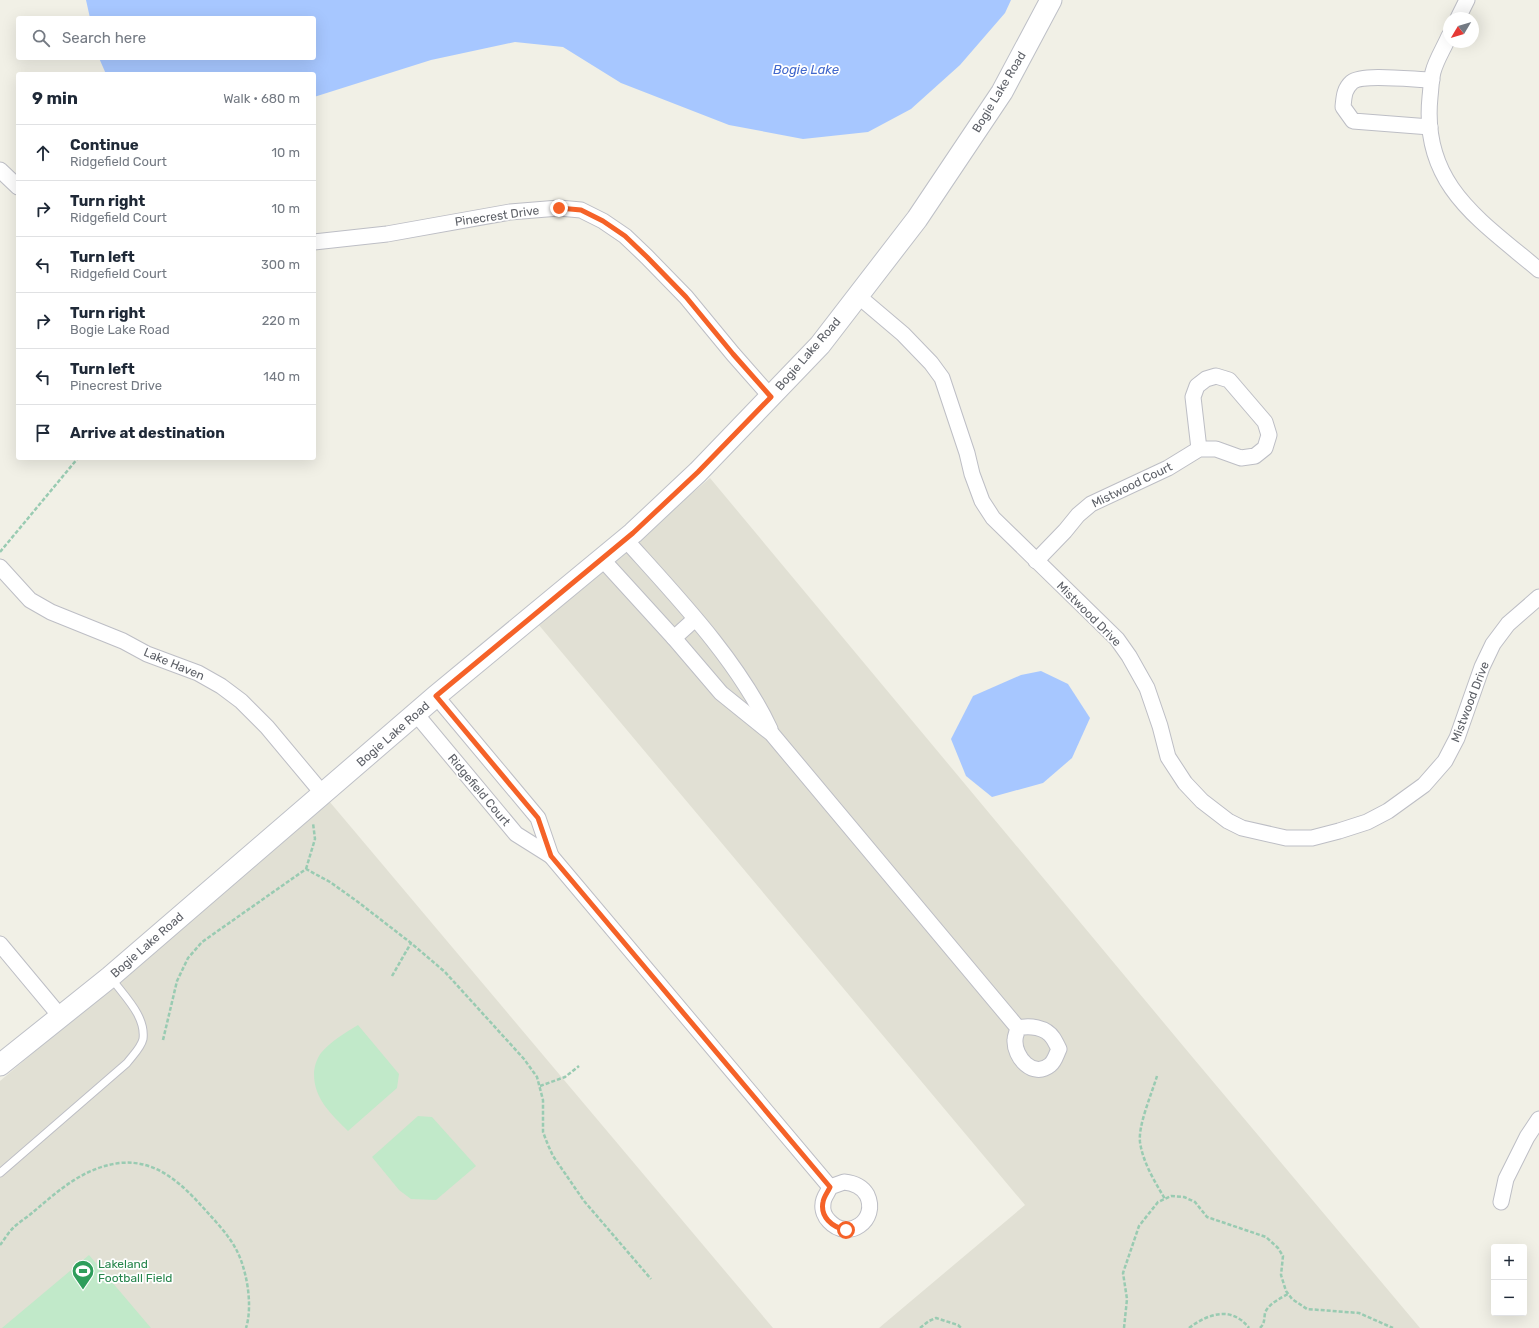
<!DOCTYPE html>
<meta charset="utf-8">
<style>
body{margin:0;font-family:Rubik,sans-serif;background:#f2f2f3;color:#1f2937}
.controls{position:absolute;right:12px;bottom:12px;display:grid;overflow:hidden;border-radius:4px;box-shadow:0 4px 16px #0002}
.controls button{width:36px;height:36px;display:grid;place-items:center;padding:0;border:0;border-bottom:1px solid #e0e1e3;background:#fff;color:#1f2937;font:20px sans-serif}
.compass{position:absolute;left:1443px;top:12px;width:36px;height:36px;border-radius:50%;background:#fff;box-shadow:0 4px 16px #0002;rotate:232deg}
.stop{position:absolute;width:12px;height:12px;margin:-9px;border:3px solid #f56228;border-radius:50%;background:#fff}
.stop.end{background:#f56228;border-color:#fff;box-shadow:0 1px 4px #0008}
.list{margin:0;padding:0;list-style:none}
h2{display:flex;justify-content:space-between;align-items:center;height:52px;margin:0;padding:0 16px;font-size:17px}
h2 small{font-size:13px;font-weight:400;color:#747a83}
.list li{display:grid;grid-template-columns:26px 1fr auto;gap:12px;align-items:center;box-sizing:border-box;height:56px;padding:0 16px;border-top:1px solid #e0e1e3}
.list b{display:block;font-size:15px;white-space:nowrap}
.list p{margin:0;font-size:13px;white-space:nowrap;color:#747a83}
.list em{font-size:13px;font-style:normal;color:#747a83}
.icon{flex:none;width:22px;height:22px;fill:none;stroke:currentColor;stroke-width:2;stroke-linecap:round;stroke-linejoin:round}
.map{position:relative;flex:none;width:1539px;height:1328px;overflow:hidden}
.search{position:absolute;background:#fff;box-shadow:0 4px 16px #0002;left:16px;top:16px;width:300px;height:44px;display:flex;align-items:center;gap:10px;box-sizing:border-box;padding:0 14px;border-radius:4px;color:#747a83;font-size:15px}
.panel{position:absolute;background:#fff;box-shadow:0 4px 16px #0002;left:16px;top:72px;width:300px;height:388px;border-radius:4px}
.map>svg:first-child{display:block}
.education{fill:#e1e0d4}
.green{fill:#c1e9c9}
.water{fill:#a7c7ff}
.lines{fill:none;stroke-linecap:round;stroke-linejoin:round}
.lane-casing{stroke:#bdbec5;stroke-width:9}
.street-casing{stroke:#bdbec5;stroke-width:17}
.secondary-casing{stroke:#bec0c7;stroke-width:23}
.path{stroke:#99cbb2;stroke-width:2.5;stroke-dasharray:4 2;stroke-linecap:butt}
.lane{stroke:#fff;stroke-width:7}
.street{stroke:#fff;stroke-width:15}
.secondary{stroke:#fff;stroke-width:21}
.route{stroke:#f56228;stroke-width:5}
.labels{text-anchor:middle;stroke-width:3.5;stroke-linejoin:round;paint-order:stroke}
.street-label{font-size:12px;fill:#5d6067;stroke:#fff}
.leisure-label{font-size:12px;fill:#27864d;stroke:#fff;text-anchor:start}
.water-label{font-size:13px;font-style:italic;fill:#4168cc;stroke:#fff}
</style>
<div class="map">
<svg width="1539" height="1328" viewBox="0 0 1539 1328">
<rect width="100%" height="100%" fill="#f1f0e6"/>
<g class="education">
<polygon points="710,478 1194,1059 1420,1328 879,1328 1025,1205 538,624"/>
<polygon points="329,801 773,1328 0,1328 0,1081"/>
</g>
<g class="green">
<path d="M358,1025l41,49 -2,14 -49,43c-17,-17 -34,-32 -34,-57 0,-7 3,-16 7,-21 10,-12 24,-20 37,-28z"/>
<polygon points="418,1116 432,1117 476,1166 436,1200 411,1199 399,1190 372,1157"/>
<polygon points="89,1255 151,1328 2,1328"/>
</g>
<g class="water">
<polygon points="86,0 1011,0 1005,13 960,65 911,109 868,132 803,139 729,125 621,83 563,47 515,42 431,60 314,97 314,74 106,74 99,58 314,58 314,18 90,18"/>
<polygon points="1041,671 1068,684 1090,718 1072,758 1043,783 992,797 966,776 951,739 973,696 1021,675"/>
</g>
<g class="lines">
<g class="lane-casing">
<path id="lane" d="M0,1173l127,-110c5,-7 14,-15 16,-24 3,-23 -19,-43 -31,-60"/>
</g>
<g class="street-casing">
<g id="street">
<polyline points="1458,18 1467,0"/>
<path d="M1449,36c-5,12 -13,24 -16,36 -2,8 -2,17 -3,25 -9,88 50,123 109,173"/>
<path d="M1430,127l-77,-6 -10,-14c1,-10 1,-18 9,-25 11,-9 64,-2 80,-2"/>
<polyline points="0,170 18,187"/>
<polyline points="314,242 387,234 510,212 559,208 581,210 603,221 625,236 647,257 686,297 733,354 771,397"/>
<polyline points="857,295 903,334 931,363 942,378 967,453 972,474 982,501 993,518 1117,639 1129,656 1147,688 1160,726 1168,757 1185,783 1202,801 1228,821 1242,828 1286,838 1312,838 1339,831 1367,822 1388,811 1424,785 1445,761 1457,738 1482,667 1493,644 1508,624 1539,597"/>
<path d="M625,539c52,58 112,120 145,190"/>
<path d="M602,559l72,79 47,55 51,41 246,294c-1,4 -3,8 -3,12 -1,17 18,39 35,25 5,-4 6,-10 9,-16 -2,-4 -4,-8 -6,-11 -7,-11 -24,-13 -35,-10"/>
<polyline points="1036,561 1065,531 1078,515 1091,504 1168,468 1199,449 1216,449 1241,458 1255,456 1265,448 1269,435 1265,422 1229,380 1216,376 1206,379 1197,386 1193,397 1199,449"/>
<polyline points="0,567 30,600 51,612 123,641 147,654 198,673 221,686 241,701 267,727 323,794"/>
<polyline points="674,638 695,619"/>
<polyline points="436,696 538,818 551,856"/>
<polyline points="416,714 516,834 551,856 830,1187"/>
<polyline points="0,944 60,1016"/>
<path d="M844,1182c10,1 18,4 23,13 12,25 -19,47 -38,26 -4,-4 -7,-11 -6,-17 0,-7 5,-11 7,-17z"/>
<polyline points="1501,1202 1506,1179 1527,1137 1539,1119"/>
</g>
</g>
<g class="secondary-casing">
<polyline id="secondary" points="0,1065 110,977 436,696 633,533 698,472 820,345 917,219 1002,92 1051,0"/>
</g>
<g class="path">
<polyline points="0,552 78,458"/>
<polyline points="306,869 315,839 313,823"/>
<polyline points="392,976 411,943"/>
<polyline points="163,1040 177,981 188,958 202,942 306,869 330,882 358,902 411,943 445,972 524,1059 537,1077 543,1100 543,1132 548,1145 553,1156 584,1201 651,1279"/>
<path d="M1157,1076c-5,17 -19,49 -17,66 3,21 15,40 25,57"/>
<polyline points="540,1086 565,1077 579,1066"/>
<path d="M0,1245c4,-5 8,-12 13,-17 5,-5 13,-10 19,-15 26,-22 52,-46 88,-50 38,-4 64,23 88,50 10,11 22,24 29,38 10,20 16,55 9,77"/>
<polyline points="920,1328 929,1321 936,1318 958,1325 961,1328"/>
<polyline points="1124,1328 1127,1299 1123,1273 1139,1226 1158,1202 1171,1196 1184,1197 1195,1202 1207,1217 1266,1237 1278,1248 1283,1256 1281,1275 1286,1291 1292,1299 1307,1309 1359,1313 1393,1328"/>
<path d="M1189,1328c20,-15 43,-22 60,0"/>
<path d="M1260,1328c5,-5 4,-9 5,-15 3,-9 16,-15 23,-19"/>
</g>
<use href="#lane" class="lane"/>
<use href="#street" class="street"/>
<use href="#secondary" class="secondary"/>
</g>
<g class="lines">
<path class="route" d="M559,208l22,2 22,11 22,15 22,21 39,40 47,57 38,43 -73,75 -65,61 -197,163 102,122 13,38 279,331c-2,5 -6,9 -7,15 -3,15 9,25 23,28"/>
</g>
<defs>
<g id="stadium-pin" transform="scale(1.15)"><path d="M0 17L-7.5 6A9.5 9.5 0 1 1 7.5 6Z" fill="#2e9e5b" stroke="#fff"/><path d="M0-5a6.5 5 0 1 0 0 10a6.5 5 0 1 0 0-10ZM-3.5-1.8h7v3.6h-7Z" fill="#fff"/></g>
</defs>
<g fill-rule="evenodd">
<use href="#stadium-pin" x="83" y="1271"/>
</g>
<g class="labels">
<g class="street-label">
<text transform="translate(999 92) rotate(-59)" y="4">Bogie Lake Road</text>
<text transform="translate(497 216) rotate(-8)" y="4">Pinecrest Drive</text>
<text transform="translate(808 354) rotate(-49)" y="4">Bogie Lake Road</text>
<text transform="translate(1132 485) rotate(-26)" y="4">Mistwood Court</text>
<text transform="translate(1089 614) rotate(45)" y="4">Mistwood Drive</text>
<text transform="translate(174 664) rotate(23)" y="4">Lake Haven</text>
<text transform="translate(1470 702) rotate(-69)" y="4">Mistwood Drive</text>
<text transform="translate(393 734) rotate(-41)" y="4">Bogie Lake Road</text>
<text transform="translate(479 790) rotate(50)" y="4">Ridgefield Court</text>
<text transform="translate(147 945) rotate(-41)" y="4">Bogie Lake Road</text>
</g>
<g class="leisure-label">
<text x="98" y="1268">Lakeland<tspan x="98" dy="14">Football Field</tspan></text>
</g>
<g class="water-label">
<text x="806" y="74">Bogie Lake</text>
</g>
</g>
</svg>
<div class="controls">
<button>+</button>
<button>−</button>
</div>
<svg class="compass" viewBox="-18 -18 36 36"><path d="M0-13l5 13h-10z" fill="#e53935"/><path d="M0 13l5-13h-10z" fill="#747a83"/></svg>
<div class="stop" style="left:846px;top:1230px"></div>
<div class="stop end" style="left:559px;top:208px"></div>
<div class="search"><svg class="icon" aria-label="search" viewBox="0 0 24 24"><circle cx="10" cy="10" r="6"/><path d="M15 15l6 6"/></svg>Search here</div>
<section class="panel">
<h2>9 min<small>Walk · 680 m</small></h2>
<ul class="list">
<li><svg class="icon" aria-label="ahead" viewBox="0 0 24 24"><path d="M12 20V5M6 11l6-6 6 6"/></svg><div><b>Continue</b><p>Ridgefield Court</p></div><em>10 m</em></li>
<li><svg class="icon" aria-label="right" viewBox="0 0 24 24"><path d="M7 20v-9h11M14 6l5 5-5 5"/></svg><div><b>Turn right</b><p>Ridgefield Court</p></div><em>10 m</em></li>
<li><svg class="icon" aria-label="left" viewBox="0 0 24 24"><path d="M17 20v-9H6M10 6l-5 5 5 5"/></svg><div><b>Turn left</b><p>Ridgefield Court</p></div><em>300 m</em></li>
<li><svg class="icon" aria-label="right" viewBox="0 0 24 24"><path d="M7 20v-9h11M14 6l5 5-5 5"/></svg><div><b>Turn right</b><p>Bogie Lake Road</p></div><em>220 m</em></li>
<li><svg class="icon" aria-label="left" viewBox="0 0 24 24"><path d="M17 20v-9H6M10 6l-5 5 5 5"/></svg><div><b>Turn left</b><p>Pinecrest Drive</p></div><em>140 m</em></li>
<li><svg class="icon" aria-label="arrive" viewBox="0 0 24 24"><path d="M6 21V4h12l-3 4 3 4H6"/></svg><div><b>Arrive at destination</b></div></li>
</ul>
</section>
</div>
